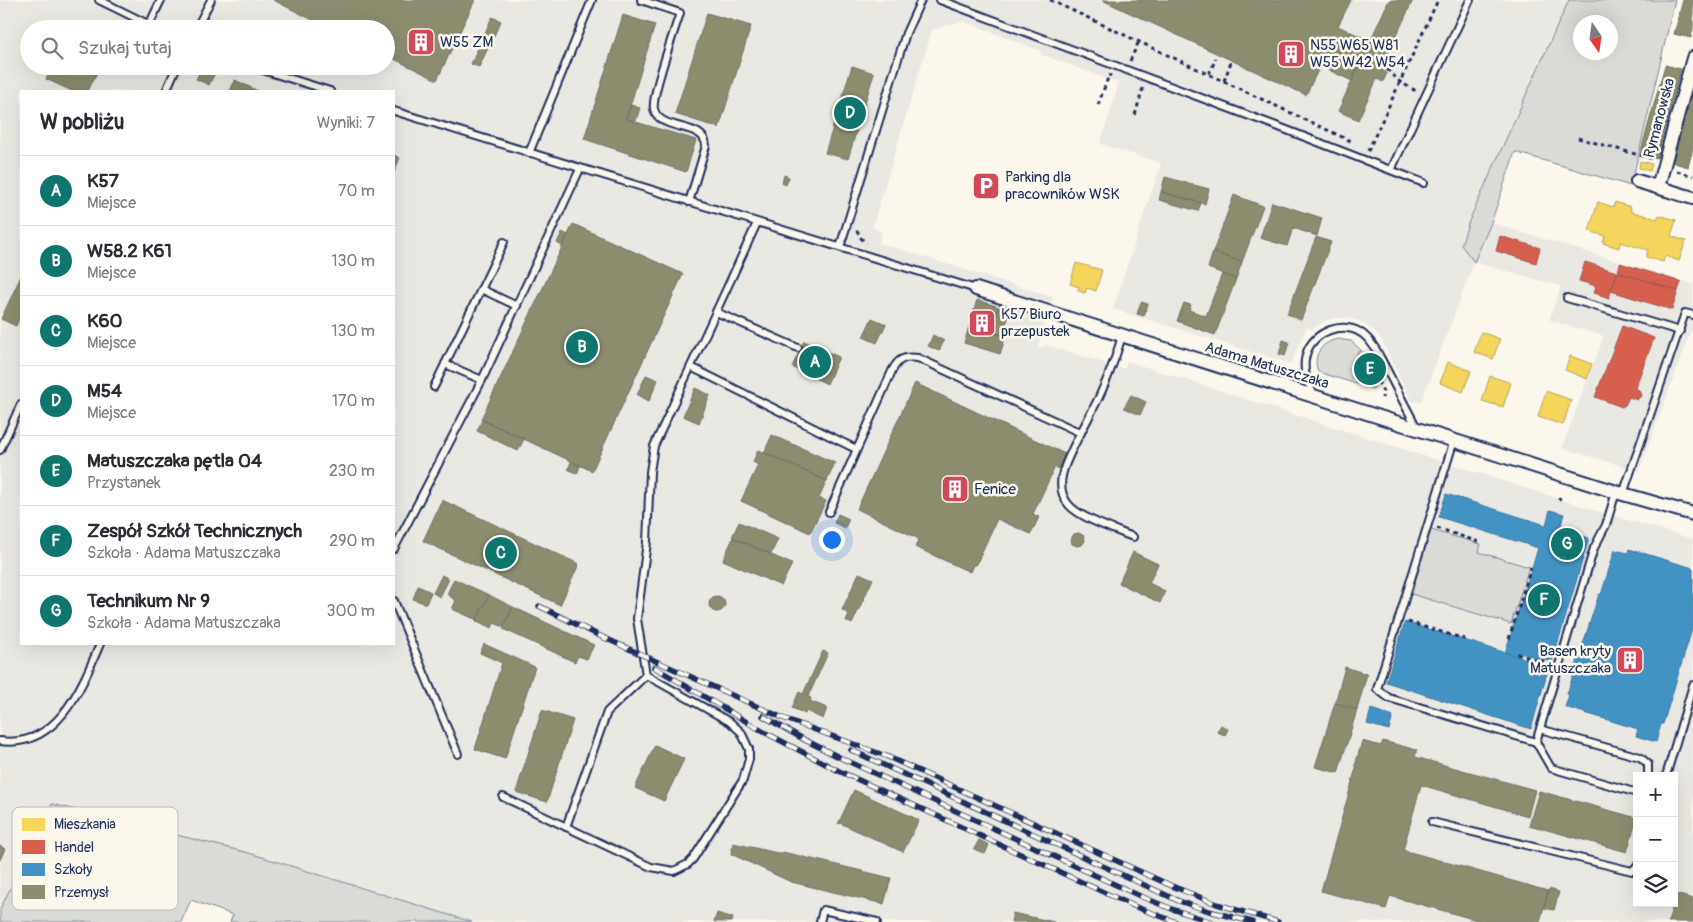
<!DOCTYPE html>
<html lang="pl">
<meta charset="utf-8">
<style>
body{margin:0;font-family:Pangolin,sans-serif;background:#f7f7f7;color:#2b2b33}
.controls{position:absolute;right:15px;bottom:15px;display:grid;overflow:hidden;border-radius:0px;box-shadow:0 5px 20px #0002}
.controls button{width:45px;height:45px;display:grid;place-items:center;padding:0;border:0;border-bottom:1px solid #e1e1e2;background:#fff;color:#2b2b33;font:25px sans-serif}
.compass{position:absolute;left:1573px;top:15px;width:45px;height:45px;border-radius:50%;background:#fff;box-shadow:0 5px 20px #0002;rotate:167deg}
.you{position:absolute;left:831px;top:539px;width:18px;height:18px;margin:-12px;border:4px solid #fff;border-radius:50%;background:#1a73e8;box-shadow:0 0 0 8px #1a73e833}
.badge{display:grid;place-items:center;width:32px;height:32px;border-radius:50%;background:#0f766e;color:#fff;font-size:16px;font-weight:700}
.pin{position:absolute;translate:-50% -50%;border:2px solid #fff;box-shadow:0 1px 5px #0006}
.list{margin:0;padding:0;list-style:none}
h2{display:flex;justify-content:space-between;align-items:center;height:65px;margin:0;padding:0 20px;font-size:21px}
h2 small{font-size:16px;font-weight:400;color:#7c7c81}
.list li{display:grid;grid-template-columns:32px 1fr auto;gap:15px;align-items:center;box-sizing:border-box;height:70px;padding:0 20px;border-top:1px solid #e1e1e2}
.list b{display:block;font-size:19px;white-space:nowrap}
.list p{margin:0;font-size:16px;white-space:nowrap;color:#7c7c81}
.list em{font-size:16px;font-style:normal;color:#7c7c81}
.icon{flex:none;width:28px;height:28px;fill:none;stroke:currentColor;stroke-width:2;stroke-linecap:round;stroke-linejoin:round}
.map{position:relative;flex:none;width:1693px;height:922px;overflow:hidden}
.search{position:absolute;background:#fff;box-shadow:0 5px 20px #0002;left:20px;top:20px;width:375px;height:55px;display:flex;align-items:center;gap:12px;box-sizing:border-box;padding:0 18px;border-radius:28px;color:#7c7c81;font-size:19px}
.panel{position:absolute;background:#fff;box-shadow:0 5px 20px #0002;left:20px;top:90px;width:375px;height:555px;border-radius:0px}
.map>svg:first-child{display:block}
.built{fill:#eae8e2;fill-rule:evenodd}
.green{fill:#dadad7;stroke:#7a849a;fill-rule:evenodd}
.homes{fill:#f6d55c;stroke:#b4a35d}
.shops{fill:#d6604d;stroke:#9e5152}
.schools{fill:#4393c3;stroke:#3775a5}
.industry{fill:#8c8c6e;stroke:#6a7069}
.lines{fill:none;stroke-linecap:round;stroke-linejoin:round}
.lane-casing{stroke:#1b2f5e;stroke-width:10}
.street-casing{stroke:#1b2f5e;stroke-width:16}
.path{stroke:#1b2f5e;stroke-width:3;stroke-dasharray:4 4;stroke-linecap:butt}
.lane{stroke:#fbf7ec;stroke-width:6}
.street{stroke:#fbf7ec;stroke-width:12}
.rail-casing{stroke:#1b2f5e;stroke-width:5.5}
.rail{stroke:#fbf7ec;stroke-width:4;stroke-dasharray:11;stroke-linecap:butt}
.labels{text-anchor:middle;stroke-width:5;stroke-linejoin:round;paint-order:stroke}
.poi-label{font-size:15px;fill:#1b2f5e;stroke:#fbf7ec;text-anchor:start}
.street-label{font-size:15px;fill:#1b2f5e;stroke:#fbf7ec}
.key{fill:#fbf7ec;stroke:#b8bbc1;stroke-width:1}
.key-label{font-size:14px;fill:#1b2f5e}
</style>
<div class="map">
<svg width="1693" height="922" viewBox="0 0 1693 922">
<rect width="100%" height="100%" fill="#fbf7ec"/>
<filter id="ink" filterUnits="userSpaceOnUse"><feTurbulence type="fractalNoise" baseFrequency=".02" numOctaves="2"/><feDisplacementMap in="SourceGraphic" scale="10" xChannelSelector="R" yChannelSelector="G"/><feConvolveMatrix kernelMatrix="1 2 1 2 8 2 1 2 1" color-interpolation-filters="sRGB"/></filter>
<g filter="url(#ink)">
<path class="built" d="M0,0h1569l-100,221 -8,24 13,17 17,-39 202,61v48l-2,-1 -52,140 -77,-23 42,-112 -55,-16 12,-34 -87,-24 -53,141 -9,-2 -34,-67 -14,-10 -8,-4 -8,-2h-15l-10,4 -11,7 -6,-2 -15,37 -178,-55 48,-146 -61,-19 19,-61 -79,-29 1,-3 -78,-30 -31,9 -60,198 10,3 -3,12 174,54 -16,51 9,-3 78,24 3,-8 194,62 7,4 12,2 270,86 83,24v383h-1221l-223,-69 -197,-49 -52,103zM29,29h357v37h-357zM21,91h373v553h-373zM1637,776h37v127h-37z"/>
<g class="green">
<path d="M1569,0h106l-44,186 -116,-34 -24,71 -17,39 -13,-17 8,-24zM1580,22h30v30h-30z"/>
<path d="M1338,339l13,2 11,10 -5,2 18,33 -2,3 -55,-17c-6,-16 3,-30 20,-33z"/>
<polygon points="1431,530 1481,544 1479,552 1529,567 1511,624 1411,594"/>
<polygon points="52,804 249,853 472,922 230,922 233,915 191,900 181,922 0,922 0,909"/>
</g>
<g class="homes">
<polygon points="1640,161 1652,164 1650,171 1639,168"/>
<polygon points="1598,202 1613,207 1615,202 1631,207 1630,211 1657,219 1659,215 1676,220 1671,236 1686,241 1679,261 1665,256 1663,262 1646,257 1648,250 1620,242 1619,248 1603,243 1605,236 1589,231"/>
<polygon points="1076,263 1102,270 1096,291 1087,288 1085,293 1078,291 1079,287 1070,284"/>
<polygon points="1481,332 1500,339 1493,359 1474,352"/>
<polygon points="1570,356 1592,364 1587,379 1565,370"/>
<polygon points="1448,362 1471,371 1463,392 1440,383"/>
<polygon points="1490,376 1511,383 1503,407 1482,401"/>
<polygon points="1546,391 1571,400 1563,425 1538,417"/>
</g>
<g class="shops">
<polygon points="1500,236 1540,248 1536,263 1496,251"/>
<polygon points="1585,262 1617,272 1609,298 1594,293 1596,286 1579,281"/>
<polygon points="1620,263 1681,282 1678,291 1618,272"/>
<polygon points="1618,272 1678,291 1672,310 1611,291"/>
<polygon points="1622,326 1654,338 1635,388 1639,390 1641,396 1637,400 1629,397 1625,405 1622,407 1595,397"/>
</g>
<g class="schools">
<polygon points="1446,494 1546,525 1550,510 1564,514 1560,529 1589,538 1552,662 1518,652 1517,657 1505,653 1538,548 1439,517"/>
<polygon points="1629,549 1693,568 1693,626 1663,724 1661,724 1656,742 1636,736 1638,729 1565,707 1569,695 1567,694 1599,594 1601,595 1615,550 1628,553"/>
<polygon points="1405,622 1549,666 1531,729 1386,682"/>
<polygon points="1371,709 1393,716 1389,730 1367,724"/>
</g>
<g class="industry">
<polygon points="273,0 475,0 437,80 386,55 386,29 331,29"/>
<polygon points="1102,0 1351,0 1338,26 1370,41 1352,81 1320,66 1306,95"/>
<polygon points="1389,0 1413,0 1381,69 1387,73 1383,82 1377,79 1358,120 1338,111"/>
<polygon points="1683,0 1693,0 1693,28 1691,38 1674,34"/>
<polygon points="707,13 751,26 719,128 675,114"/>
<polygon points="623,15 655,25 626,119 696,140 686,172 584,139"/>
<polygon points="492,17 501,21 479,67 471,64"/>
<polygon points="1665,65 1681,69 1657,158 1640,154"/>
<polygon points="53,66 100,66 88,91 72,91 46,79"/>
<polygon points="852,66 874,73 848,159 825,153"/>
<polygon points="202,68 215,73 209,85 196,79"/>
<polygon points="235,80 258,91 230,91"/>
<polygon points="1693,84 1693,148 1688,167 1671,162"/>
<polygon points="631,105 640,108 636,121 626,119"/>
<polygon points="394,155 400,158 394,172"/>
<polygon points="784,175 789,177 786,185 782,183"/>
<polygon points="1165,177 1209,189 1205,204 1161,192"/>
<polygon points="1161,192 1201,203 1198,211 1159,200"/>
<polygon points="1234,195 1263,206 1242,262 1213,252"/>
<polygon points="1272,202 1322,218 1317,236 1293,228 1287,246 1260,238"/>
<polygon points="573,224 683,274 592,471 481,419"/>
<polygon points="562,232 568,235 562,246 557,243"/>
<polygon points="1316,237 1331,242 1301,320 1287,314"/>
<polygon points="1213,252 1242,262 1236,279 1208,268"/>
<polygon points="1222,274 1236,279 1215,335 1177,321 1184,303 1191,305 1189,310 1206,316"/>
<polygon points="21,276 21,314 16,326 1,319"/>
<polygon points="977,300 999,307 992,332 1006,336 1000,354 964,343"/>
<polygon points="1141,302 1148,304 1144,316 1137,314"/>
<polygon points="999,307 1010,311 1003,335 992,332"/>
<polygon points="872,318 886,324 877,343 863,337"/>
<polygon points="933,335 944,341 939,351 928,346"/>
<polygon points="1283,340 1289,342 1285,356 1279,354"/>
<polygon points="804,341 839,357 827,384 792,367"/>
<polygon points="646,375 658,380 649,401 637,395"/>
<polygon points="915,383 1065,454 1058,469 1055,467 1033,514 1039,517 1031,534 997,519 976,565 973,565 970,572 915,547 919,539 857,509"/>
<polygon points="695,388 710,395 699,423 683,416"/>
<polygon points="1131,395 1146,402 1140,415 1124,408"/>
<polygon points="482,420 524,439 518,451 477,431"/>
<polygon points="772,435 835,463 827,481 764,453"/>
<polygon points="758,450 827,481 819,498 826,501 810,533 741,501 758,465 753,462"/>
<polygon points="571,462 580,466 577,474 568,469"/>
<polygon points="442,500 579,564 560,605 423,541"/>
<polygon points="838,514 849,519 845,528 834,523"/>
<polygon points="739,522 778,539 771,554 732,537"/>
<polygon points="1079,533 1084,536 1085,541 1082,545 1077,546 1072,544 1071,539 1074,534"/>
<polygon points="733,538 792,564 781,586 723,560"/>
<polygon points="1133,552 1158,564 1149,583 1165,591 1160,603 1119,583"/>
<polygon points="859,573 873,579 852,624 846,621 849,614 842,610"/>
<polygon points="442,575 449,579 440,597 433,593"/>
<polygon points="454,579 489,595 477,620 452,609 456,601 447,594"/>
<polygon points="418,586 431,592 426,604 413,599"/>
<polygon points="489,595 513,607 504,627 494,623 492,628 476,621"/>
<circle cx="717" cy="604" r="8"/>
<polygon points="513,607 594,645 587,659 578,656 575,662 503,629"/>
<polygon points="484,644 535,667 505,759 475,749 502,663 480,653"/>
<polygon points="823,651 828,653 808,697 811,698 810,701 827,708 823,719 806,711 805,714 792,708 799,692 803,694"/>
<polygon points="1345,667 1367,674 1357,710 1335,703"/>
<polygon points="1335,703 1357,710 1338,773 1315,767"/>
<polygon points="542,710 573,720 547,802 516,792"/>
<polygon points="1221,725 1228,729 1225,735 1217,732"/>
<polygon points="1362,741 1381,746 1383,741 1417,750 1415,757 1535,790 1528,816 1421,785 1403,850 1548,891 1540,922 1484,922 1390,896 1386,909 1321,891 1356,768 1358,768 1355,766"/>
<polygon points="655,745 684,759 664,801 635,788"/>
<polygon points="854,790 919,820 903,852 840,823 838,824"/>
<polygon points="1539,791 1637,818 1627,852 1529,825"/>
<polygon points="979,840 989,845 985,854 974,849"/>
<polygon points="733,843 782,854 783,852 891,878 884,904 791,882 731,854"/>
<polygon points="0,846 5,849 0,860"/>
<polygon points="1549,889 1559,892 1554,910 1544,908"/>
<polygon points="1676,894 1693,899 1693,922 1668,922"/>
<polygon points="717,913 733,918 732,922 714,922"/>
<polygon points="1013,913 1054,922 1011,922"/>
</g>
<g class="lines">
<g class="lane-casing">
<g id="lane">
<polyline points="99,0 158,29"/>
<path d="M641,0l39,13c-5,16 -29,83 -26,96 6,24 51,12 52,37l-17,56"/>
<polyline points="940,0 1279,127 1424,183"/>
<polyline points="149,25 161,0"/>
<polyline points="196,29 211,0"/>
<polyline points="250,66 330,91"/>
<polyline points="166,91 177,66"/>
<polyline points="394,111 976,289"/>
<polyline points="529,153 592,0"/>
<polyline points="1391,170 1470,0"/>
<polyline points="840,247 906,33 921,0"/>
<polyline points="481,289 517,306"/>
<polyline points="1567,298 1680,331"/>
<polyline points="716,312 798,348"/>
<path d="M1122,336c-8,28 -19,55 -33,81 -8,16 -24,42 -27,59 -2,10 0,21 7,29 11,13 47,25 64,32"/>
<polyline points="445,364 482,380"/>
<polyline points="691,367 856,449"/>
<polyline points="434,387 504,242"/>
<path d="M1314,395c-7,-13 -12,-26 -8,-40 6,-24 39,-36 58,-20 11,9 16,23 23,35 10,20 20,39 30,58"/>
<polyline points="1454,440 1377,689 1389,698 1536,742"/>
<polyline points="0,450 21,404"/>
<polyline points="1616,492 1606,525 1594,548 1536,742 1551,768 1634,792 1637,791"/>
<polyline points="1623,494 1685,313 1693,315"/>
<path d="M829,512l63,-141c6,-12 12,-15 26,-13l163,75"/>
<polyline points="394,549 482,380 580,169"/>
<polyline points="394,601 458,754"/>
<polyline points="1540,729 1640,757 1648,764 1648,776"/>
<path d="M0,741c58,8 82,-55 100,-97"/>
<polyline points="1666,776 1693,685"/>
<polyline points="503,797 651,867 674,871 688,864 693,859 743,780 749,759 749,749 741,732 730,722 646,675 637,619 647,542 650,472 654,446 757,223"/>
<polyline points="1432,822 1632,871 1637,866"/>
<polyline points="566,827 607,712 646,675"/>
<polyline points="820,922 823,910 877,922"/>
</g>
</g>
<g class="street-casing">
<g id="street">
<polyline points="1637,181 1693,198"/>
<polyline points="1658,187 1693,58"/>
<polyline points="976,289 1616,492 1693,514"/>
</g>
</g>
<g class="path">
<polyline points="1050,0 1353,142"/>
<polyline points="1130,61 1139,41"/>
<polyline points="1387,69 1400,82 1416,91"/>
<polyline points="1209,74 1216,58"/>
<polyline points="1224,81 1231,62"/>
<polyline points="1098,105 1109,75 1111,76"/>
<polyline points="1135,115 1143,88"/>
<polyline points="1578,138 1653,159"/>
<polyline points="1368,151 1438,0"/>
<polyline points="1677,171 1693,176"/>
<polyline points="857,230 860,237 866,243"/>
<polyline points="1363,353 1383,392 1382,398"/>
<polyline points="1559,500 1560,497"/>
<polyline points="1437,528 1482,543"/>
<polyline points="1408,622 1465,639"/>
<polyline points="1509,639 1531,567"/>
<polyline points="1517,654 1548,663"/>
</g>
<use href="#lane" class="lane"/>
<use href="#street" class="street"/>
<g class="rail-casing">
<g id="rail">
<polyline points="539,606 598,635 783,718 886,756 1172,886 1217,904 1278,922"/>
<polyline points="654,667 764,732 839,771 1136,907 1176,922"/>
<polyline points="763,716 805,740 839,757 1140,896 1172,909 1212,922"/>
<polyline points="851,750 1179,901 1209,911 1252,922"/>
</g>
</g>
<use href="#rail" class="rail"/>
</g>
</g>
<defs>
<g id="building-square" transform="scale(1.4375)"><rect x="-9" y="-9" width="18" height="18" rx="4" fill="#d1495b" stroke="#fbf7ec"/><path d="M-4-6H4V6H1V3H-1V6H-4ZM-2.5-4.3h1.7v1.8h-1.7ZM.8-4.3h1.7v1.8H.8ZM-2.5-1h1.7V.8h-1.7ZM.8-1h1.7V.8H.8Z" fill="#fff"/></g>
<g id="parking-square" transform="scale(1.4375)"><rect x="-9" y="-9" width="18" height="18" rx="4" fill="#d1495b" stroke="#fbf7ec"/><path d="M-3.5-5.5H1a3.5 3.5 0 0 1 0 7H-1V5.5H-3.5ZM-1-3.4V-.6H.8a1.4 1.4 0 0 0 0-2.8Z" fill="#fff"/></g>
</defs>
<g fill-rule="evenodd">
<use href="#building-square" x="421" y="42"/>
<use href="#building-square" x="1291" y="54"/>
<use href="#parking-square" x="986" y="186"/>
<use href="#building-square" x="982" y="323"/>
<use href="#building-square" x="955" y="489"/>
<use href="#building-square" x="1630" y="660"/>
</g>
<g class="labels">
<g class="poi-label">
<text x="440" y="47">W55 ZM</text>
<text x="1310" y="50">N55 W65 W81<tspan x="1310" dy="17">W55 W42 W54</tspan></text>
<text x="1005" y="182">Parking dla<tspan x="1005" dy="17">pracowników WSK</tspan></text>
<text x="1001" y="319">K57 Biuro<tspan x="1001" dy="17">przepustek</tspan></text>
<text x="974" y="494">Fenice</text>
<text x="1611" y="656" text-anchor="end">Basen kryty<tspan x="1611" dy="17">Matuszczaka</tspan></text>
</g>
<g class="street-label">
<text transform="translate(1659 118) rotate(-75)" y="5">Rymanowska</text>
<text transform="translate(1267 365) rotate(17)" y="5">Adama Matuszczaka</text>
</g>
</g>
<rect x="12" y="807" width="166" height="103" rx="8" class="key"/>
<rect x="22" y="818" width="23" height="13" fill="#f6d55c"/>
<rect x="22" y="840" width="23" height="14" fill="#d6604d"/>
<rect x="22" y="863" width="23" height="13" fill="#4393c3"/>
<rect x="22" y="885" width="23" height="14" fill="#8c8c6e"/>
<g class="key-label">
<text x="54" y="829">Mieszkania</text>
<text x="54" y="852">Handel</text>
<text x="54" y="874">Szkoły</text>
<text x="54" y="897">Przemysł</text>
</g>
</svg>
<div class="controls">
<button>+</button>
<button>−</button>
<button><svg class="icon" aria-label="layers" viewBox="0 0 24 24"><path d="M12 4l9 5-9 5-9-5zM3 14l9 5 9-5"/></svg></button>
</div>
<svg class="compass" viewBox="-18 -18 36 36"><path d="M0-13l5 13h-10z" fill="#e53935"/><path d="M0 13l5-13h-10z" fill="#7c7c81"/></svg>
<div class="you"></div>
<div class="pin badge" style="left:815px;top:362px">A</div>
<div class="pin badge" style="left:582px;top:347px">B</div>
<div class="pin badge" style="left:501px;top:553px">C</div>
<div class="pin badge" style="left:850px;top:113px">D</div>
<div class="pin badge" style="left:1370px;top:369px">E</div>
<div class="pin badge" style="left:1544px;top:600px">F</div>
<div class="pin badge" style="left:1567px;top:544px">G</div>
<div class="search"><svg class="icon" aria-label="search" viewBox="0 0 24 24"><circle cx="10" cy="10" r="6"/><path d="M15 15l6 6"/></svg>Szukaj tutaj</div>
<section class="panel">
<h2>W pobliżu<small>Wyniki: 7</small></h2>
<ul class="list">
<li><span class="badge">A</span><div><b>K57</b><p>Miejsce</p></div><em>70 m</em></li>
<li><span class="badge">B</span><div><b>W58.2 K61</b><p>Miejsce</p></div><em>130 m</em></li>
<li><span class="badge">C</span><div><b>K60</b><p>Miejsce</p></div><em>130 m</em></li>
<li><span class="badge">D</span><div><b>M54</b><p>Miejsce</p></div><em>170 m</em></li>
<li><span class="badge">E</span><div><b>Matuszczaka pętla 04</b><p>Przystanek</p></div><em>230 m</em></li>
<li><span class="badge">F</span><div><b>Zespół Szkół Technicznych</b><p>Szkoła · Adama Matuszczaka</p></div><em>290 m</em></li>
<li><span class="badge">G</span><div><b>Technikum Nr 9</b><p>Szkoła · Adama Matuszczaka</p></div><em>300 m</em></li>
</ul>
</section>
</div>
